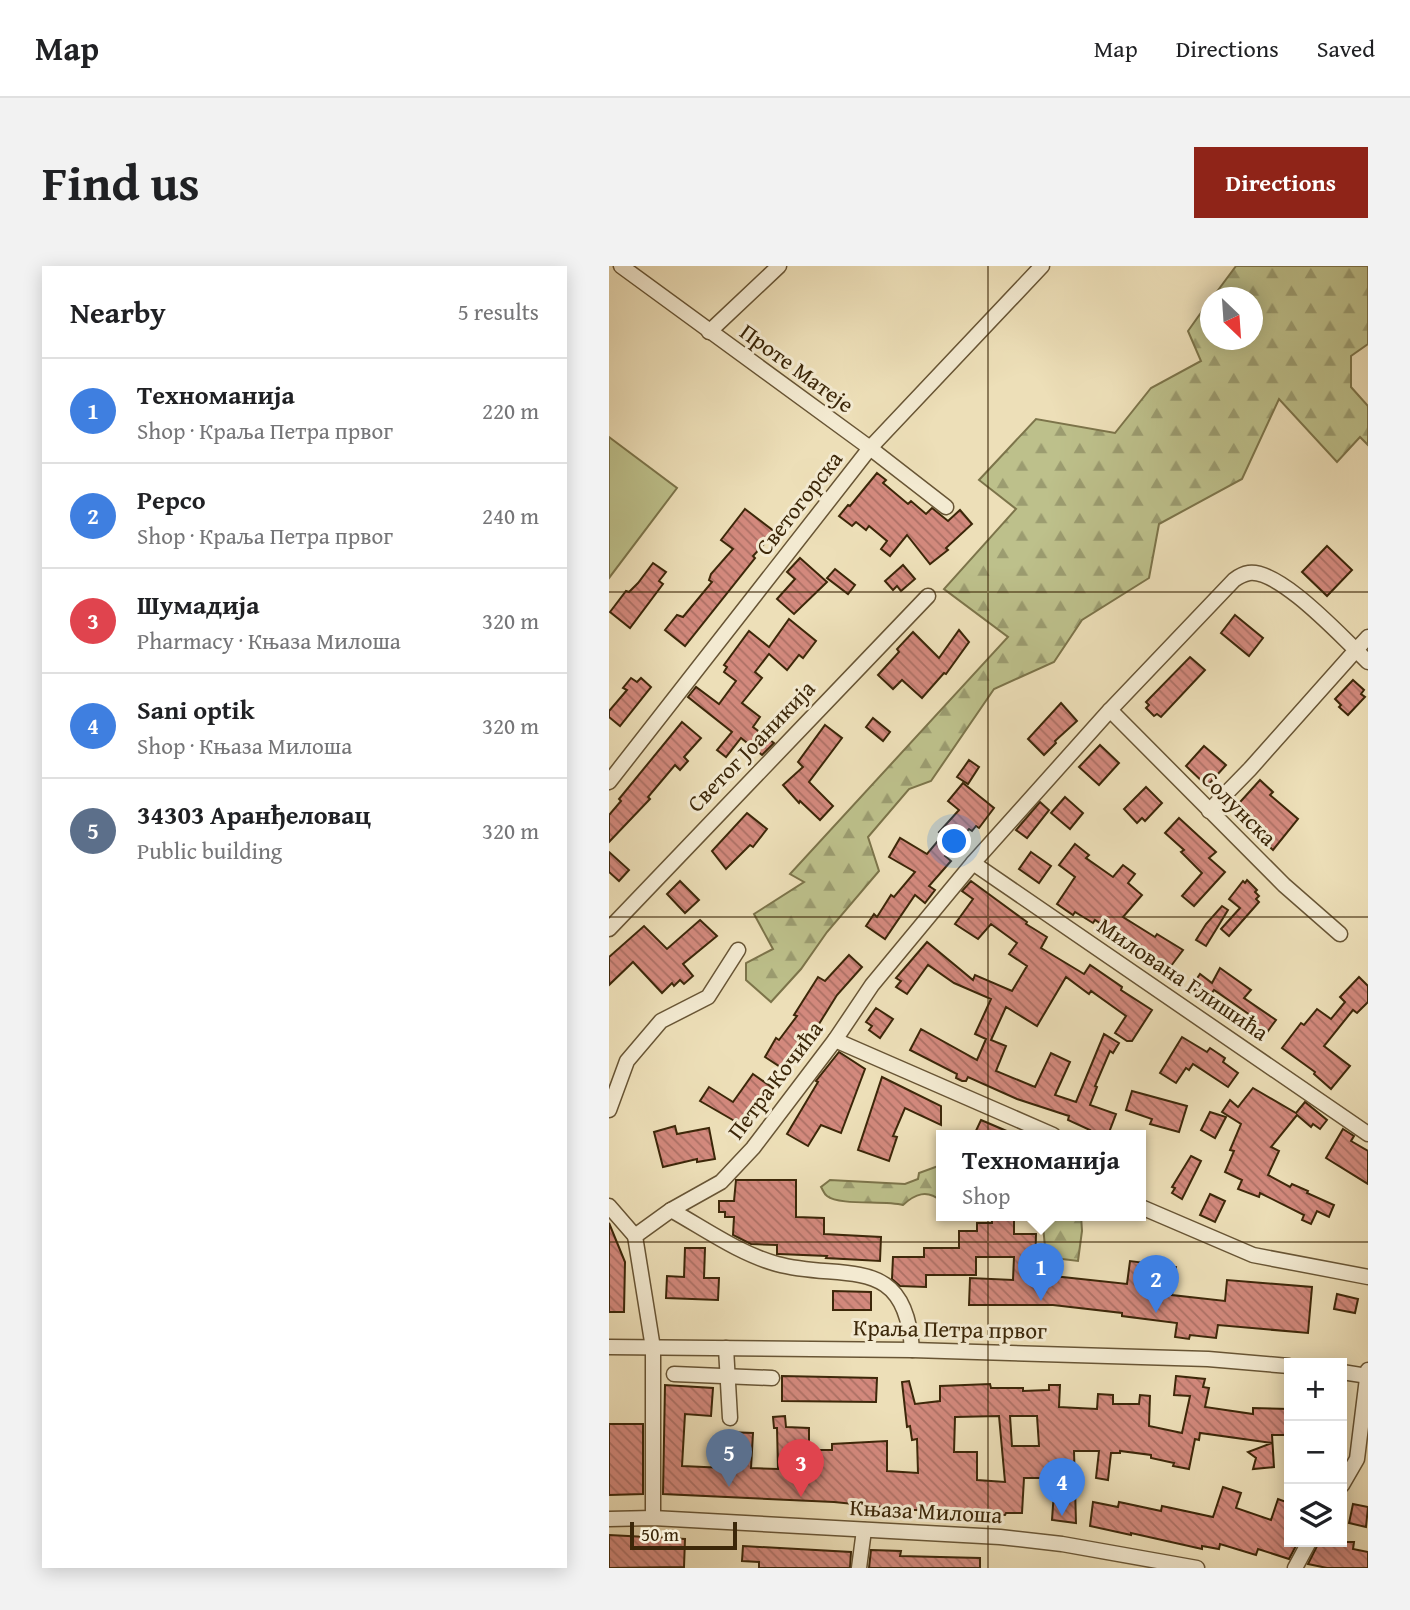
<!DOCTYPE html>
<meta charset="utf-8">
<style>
body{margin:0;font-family:"Gentium Book Plus",serif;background:#f2f2f2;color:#202124}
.controls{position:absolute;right:21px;bottom:21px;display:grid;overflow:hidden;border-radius:0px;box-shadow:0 4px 18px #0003}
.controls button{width:63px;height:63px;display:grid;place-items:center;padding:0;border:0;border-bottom:2px solid #e0e0e0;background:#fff;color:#202124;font:35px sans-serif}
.compass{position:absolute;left:591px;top:21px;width:63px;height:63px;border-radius:50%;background:#fff;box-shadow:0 4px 18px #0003;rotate:155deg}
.scale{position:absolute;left:21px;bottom:18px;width:107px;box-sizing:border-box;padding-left:7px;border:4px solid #3c2709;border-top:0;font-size:19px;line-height:24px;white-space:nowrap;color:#3c2709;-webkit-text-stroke:5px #f3ead1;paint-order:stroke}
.you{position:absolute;left:346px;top:576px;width:24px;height:24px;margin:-18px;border:5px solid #fff;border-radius:50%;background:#1a73e8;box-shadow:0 0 0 10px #1a73e833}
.badge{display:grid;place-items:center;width:46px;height:46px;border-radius:50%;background:#8f2418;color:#fff;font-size:23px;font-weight:700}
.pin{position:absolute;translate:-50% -58px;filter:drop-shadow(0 2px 4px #0008)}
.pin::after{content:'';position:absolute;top:37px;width:24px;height:21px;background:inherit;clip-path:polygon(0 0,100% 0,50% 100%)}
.popup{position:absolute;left:327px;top:864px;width:210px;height:91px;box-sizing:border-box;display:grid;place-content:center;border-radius:0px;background:#fff;filter:drop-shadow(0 2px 5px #0005);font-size:23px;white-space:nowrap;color:#757577}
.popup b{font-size:26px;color:#202124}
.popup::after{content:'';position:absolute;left:50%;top:100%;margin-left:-14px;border:14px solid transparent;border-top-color:#fff}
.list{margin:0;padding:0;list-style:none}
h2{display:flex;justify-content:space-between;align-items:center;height:91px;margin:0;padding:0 28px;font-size:30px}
h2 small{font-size:23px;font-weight:400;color:#757577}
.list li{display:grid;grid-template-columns:46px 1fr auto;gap:21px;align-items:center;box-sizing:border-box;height:105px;padding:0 28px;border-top:2px solid #e0e0e0}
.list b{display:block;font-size:26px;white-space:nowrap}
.list p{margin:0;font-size:23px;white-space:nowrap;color:#757577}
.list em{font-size:23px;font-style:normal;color:#757577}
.icon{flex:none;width:38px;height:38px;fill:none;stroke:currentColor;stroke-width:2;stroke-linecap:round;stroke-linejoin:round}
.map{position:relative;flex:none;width:759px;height:1302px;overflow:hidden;border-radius:0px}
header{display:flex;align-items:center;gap:42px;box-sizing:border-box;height:98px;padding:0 35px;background:#fff;border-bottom:2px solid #e0e0e0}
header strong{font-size:33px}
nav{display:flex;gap:38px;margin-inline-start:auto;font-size:24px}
.intro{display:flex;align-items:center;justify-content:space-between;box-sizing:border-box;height:168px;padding:0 42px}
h1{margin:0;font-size:49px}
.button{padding:18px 32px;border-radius:0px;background:#8f2418;color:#fff;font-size:24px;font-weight:700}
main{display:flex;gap:42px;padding:0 42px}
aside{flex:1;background:#fff;border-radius:0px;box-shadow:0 4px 18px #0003}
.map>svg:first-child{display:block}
.forest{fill:url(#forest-firs);stroke:#7c744a;stroke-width:2}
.garden{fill:#bdc08b;stroke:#7c744a;stroke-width:2}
.building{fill:url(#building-back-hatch);stroke:#3c2709;stroke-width:2;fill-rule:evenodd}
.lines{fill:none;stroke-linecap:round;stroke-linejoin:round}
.minor-casing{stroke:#685535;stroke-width:17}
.minor{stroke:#f3ead1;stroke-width:14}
.grid{fill:none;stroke:#3c2709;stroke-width:2;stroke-opacity:0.55}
.labels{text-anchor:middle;stroke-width:6;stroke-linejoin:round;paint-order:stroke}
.street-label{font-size:23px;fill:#3c2709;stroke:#f3ead1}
</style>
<header>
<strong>Map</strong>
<nav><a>Map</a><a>Directions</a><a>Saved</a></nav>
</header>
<div class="intro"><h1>Find us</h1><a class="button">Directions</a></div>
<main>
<aside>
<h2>Nearby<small>5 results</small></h2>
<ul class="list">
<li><span class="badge" style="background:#3f7fe0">1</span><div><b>Техноманија</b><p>Shop · Краља Петра првог</p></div><em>220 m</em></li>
<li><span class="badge" style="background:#3f7fe0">2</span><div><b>Pepco</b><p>Shop · Краља Петра првог</p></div><em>240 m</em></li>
<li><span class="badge" style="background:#e0444e">3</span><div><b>Шумадија</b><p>Pharmacy · Књаза Милоша</p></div><em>320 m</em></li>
<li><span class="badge" style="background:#3f7fe0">4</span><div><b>Sani optik</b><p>Shop · Књаза Милоша</p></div><em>320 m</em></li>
<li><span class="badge" style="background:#5c6f8a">5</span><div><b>34303 Аранђеловац</b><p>Public building</p></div><em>320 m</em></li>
</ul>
</aside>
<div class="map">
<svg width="759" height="1302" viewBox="0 0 759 1302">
<defs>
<pattern id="forest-firs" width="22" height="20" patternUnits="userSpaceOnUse" patternTransform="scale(1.75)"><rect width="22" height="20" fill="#bdc08b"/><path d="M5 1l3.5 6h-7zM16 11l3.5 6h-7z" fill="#9b9c70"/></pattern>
<pattern id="building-back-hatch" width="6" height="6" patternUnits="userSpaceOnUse" patternTransform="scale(1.75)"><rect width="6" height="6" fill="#d3897d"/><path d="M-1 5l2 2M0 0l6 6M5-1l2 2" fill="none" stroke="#ac7065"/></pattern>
</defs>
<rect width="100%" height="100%" fill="#eddfb8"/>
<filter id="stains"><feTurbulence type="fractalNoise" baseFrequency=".00286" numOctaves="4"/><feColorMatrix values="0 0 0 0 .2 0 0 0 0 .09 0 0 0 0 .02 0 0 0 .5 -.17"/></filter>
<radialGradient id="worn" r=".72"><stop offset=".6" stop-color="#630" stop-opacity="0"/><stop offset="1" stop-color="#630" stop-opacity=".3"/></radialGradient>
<g class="forest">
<polygon points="627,0 759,0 759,78 742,90 742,121 759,140 759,179 751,171 728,196 670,133 633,213 550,258 540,312 473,354 445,396 385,423 322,515 300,523 259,571 270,605 218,666 192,703 162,736 137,714 137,697 164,683 145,648 195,616 181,608 399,371 335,323 407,243 370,214 427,153 506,167 542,122 592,95 579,65 601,34 601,74 643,74 643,32 604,31"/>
<path d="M332,899v36c-14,-12 -26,-7 -38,4 -19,-5 -63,1 -76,-9 -3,-2 -4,-6 -6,-9l9,-7 75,4 13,-5 1,-6z"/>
<polygon points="423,949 472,949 473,965 469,995 437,991 434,960"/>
</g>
<polygon class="garden" points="0,171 68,222 0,312"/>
<g class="building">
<polygon points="268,207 277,214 274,217 299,238 302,235 317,248 323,242 339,255 351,244 363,258 337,282 339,284 321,298 298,269 281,290 272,283 278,275 260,260 257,264 247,256 243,260 230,250 239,239 241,240"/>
<polygon points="136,243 166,266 144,290 146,292 76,380 56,364 68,349 74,351 103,316 100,314 102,308 124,283 112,274"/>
<polygon points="718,280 743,304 718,330 693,306"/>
<polygon points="191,292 218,316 185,348 168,333 186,313 178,306"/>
<polygon points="44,297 57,306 50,315 54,318 21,362 1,346 17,325 20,326 29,317"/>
<polygon points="294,299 306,313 292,325 288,320 284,324 276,315"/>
<polygon points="226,303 246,319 239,328 218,312"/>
<polygon points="626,349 654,372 640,390 612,367"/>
<polygon points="180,353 207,375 194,392 190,389 178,404 160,388 146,406 153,412 133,437 151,451 144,461 165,477 153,489 132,472 117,491 108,484 123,466 79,431 87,421 110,438 127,415 115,406 118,401 115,399 140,365 160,381"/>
<polygon points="350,364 360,376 337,408 335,407 313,432 293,414 284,423 269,409 290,386 288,383 304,366 330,392"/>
<polygon points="581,391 596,404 552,451 548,448 545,450 537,442 540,439 537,436"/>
<polygon points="22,412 28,416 32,412 42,421 11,460 0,451 0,445 18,424 14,422"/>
<polygon points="744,414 755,424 752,428 756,431 739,449 730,441 732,439 726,433"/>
<polygon points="452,437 468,455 446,475 447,477 435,489 419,473"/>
<polygon points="264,452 281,466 274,475 257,461"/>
<polygon points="73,456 92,472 75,491 79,495 71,504 66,499 39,531 41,533 0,576 0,549 12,535 10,533"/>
<polygon points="216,459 233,472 200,516 224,540 211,554 191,535 190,537 174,519 194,501 189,496"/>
<polygon points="491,479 510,497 490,519 470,501"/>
<polygon points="595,480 617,499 598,520 577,500"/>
<polygon points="360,494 370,501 359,518 348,511"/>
<polygon points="651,514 664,526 661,529 689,553 664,584 623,545"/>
<polygon points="354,517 385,542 370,562 367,560 363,565 360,563 336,590 342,595 320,620 326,624 316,637 306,629 276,673 257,660 265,648 268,651 282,629 285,631 306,606 280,591 291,572 318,588 334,569 330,566 350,544 339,535"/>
<polygon points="537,521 553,537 536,555 533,552 528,557 515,543"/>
<polygon points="456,531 474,547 461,563 442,547"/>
<polygon points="431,536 440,544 418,572 407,564"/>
<polygon points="138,547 158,563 144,581 141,579 117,603 103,585"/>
<polygon points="570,552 607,586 600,592 616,606 585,640 573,630 593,607 572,586 575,584 556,567"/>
<polygon points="466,578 480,589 477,592 504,611 514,599 526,608 519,617 533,629 514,651 546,671 548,668 574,684 562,700 559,698 555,705 505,671 507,668 486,654 484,657 466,646 464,649 448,638 466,611 450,599"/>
<polygon points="0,586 20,604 10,615 0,606"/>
<polygon points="422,586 442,600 430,617 410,603"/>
<polygon points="638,614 648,624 646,626 650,630 647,633 650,636 620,670 612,663 631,642 620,633 634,615 636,617"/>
<polygon points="71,615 90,634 76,647 58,628"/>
<polygon points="362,615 418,656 417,658 438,671 432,682 475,708 481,699 513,721 512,724 543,744 523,775 518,775 506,767 517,750 482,725 480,728 457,711 428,760 397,741 382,774 397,780 387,805 426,821 442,787 461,796 446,829 467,836 495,768 510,777 504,787 501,785 486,820 488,821 481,839 507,848 499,869 479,869 481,864 459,854 460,850 408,833 359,811 357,815 353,815 347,812 348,808 301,784 312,763 368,794 377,773 366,768 382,733 345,717 319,699 298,728 287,721 292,715 287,712 318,676 364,714 366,709 403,725 418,700 400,688 408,677 382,658 369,673 346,658 364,633 353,625"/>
<polygon points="613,640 619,644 597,680 587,674 597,658"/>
<polygon points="91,654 108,670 74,698 84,710 75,718 71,714 65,720 63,717 53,727 24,696 0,719 0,691 35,660 58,683"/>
<polygon points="240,689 253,701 228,729 205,766 197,777 195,775 176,804 156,791 167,772 170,774 188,750 185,749 209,711 216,715"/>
<polygon points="611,702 642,724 635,732 667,754 656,769 652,769 635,757 641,749 605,724 598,734 585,724 587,723 583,720 591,708 603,717"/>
<polygon points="750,711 759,720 759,736 748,747 744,744 715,780 741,800 722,823 705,808 706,806 673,782 692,757 695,759 708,743 722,753 736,736 731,731"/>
<polygon points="267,742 284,753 271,772 260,764 263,760 257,756"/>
<polygon points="573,771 598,786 601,782 616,792 614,796 629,807 619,821 584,798 580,804 577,802 567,817 551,807"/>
<polygon points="230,786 256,803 232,867 212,859 199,880 178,868 209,816 207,815"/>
<polygon points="144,808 164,822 136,861 91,835 100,821 124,836"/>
<polygon points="273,811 332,840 332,859 296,842 284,870 288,871 280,895 249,884"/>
<polygon points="644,822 687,847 696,836 718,854 711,863 704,858 702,861 688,849 662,881 670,885 659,909 681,921 683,918 699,925 698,927 725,939 720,951 708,945 702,958 693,954 695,949 651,927 650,931 629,923 633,914 616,906 625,885 621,884 632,858 613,846 621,834 629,841"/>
<polygon points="523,825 578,840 570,866 541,858 543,853 517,844"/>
<polygon points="601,846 617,851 606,872 592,864"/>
<polygon points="372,854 407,869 365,869"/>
<polygon points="66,860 68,868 100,862 106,893 88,896 88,893 54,901 45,866"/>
<polygon points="734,863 745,870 742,875 759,885 759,918 717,892"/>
<polygon points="582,890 592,895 573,933 563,927 566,922 563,921"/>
<polygon points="127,914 187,914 187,951 215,952 215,968 272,971 271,995 217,992 218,990 170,988 168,988 168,979 142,978 124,969 125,951 116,951 116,946 110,946 110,935 125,935"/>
<polygon points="601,928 616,935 606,956 591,949"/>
<polygon points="383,953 405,953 405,968 427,968 426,1008 518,1018 521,995 567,1001 563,1029 616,1035 618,1014 703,1021 699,1067 609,1059 607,1072 581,1069 580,1073 566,1071 568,1057 513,1050 513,1047 444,1039 360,1039 361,1012 404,1014 405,991 367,991 367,1009 317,1009 317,1021 291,1020 283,1013 284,991 315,991 315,982 350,982 350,965 368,965 368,957 383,957"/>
<polygon points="0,957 16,996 15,1046 0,1046"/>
<polygon points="76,982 96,982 95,1012 110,1012 109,1034 57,1032 58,1010 75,1011"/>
<polygon points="224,1025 262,1026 262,1044 224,1044"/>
<polygon points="728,1028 749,1033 746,1047 725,1043"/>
<polygon points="173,1110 268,1112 267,1136 173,1135"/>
<path d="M567,1110l29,3 -2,8 6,1 -4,19 48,7v-6l36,1v26h-17l2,32 -21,2 3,-11 -8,-6 24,-9 -72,-10 -1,7 -4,-1 -6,30 -16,-3 1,-3 -23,-5v-3l-31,-4v2h-9l-3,27 -12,-2 3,-27h-25l2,72 -24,-3 3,-42h-31l-2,35h-16l-1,2 -49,-2v-3h-43l-79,-8 -171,-8 2,-109 48,3 -2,28 -26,-2 -3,52 44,2 2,-36 25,1 -2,35 27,1 -1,-41h-3l-1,-11 12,-1 1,11 23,1v22h23v-6l55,-3v30l31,2 -1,-34 -5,1 -2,-14 -3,1 -5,-45 7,-1 6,23 25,-3v-15l50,-2 1,4h32v3l26,-1v-5h11l-1,22 38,2 1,-15 15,1v9h26l1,-9 10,1 -1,30 33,7 8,-37 -16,-1zM390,1150l6,66 -28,-2v-28h-23l1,-35zM401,1150h27l2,30h-27z"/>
<polygon points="0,1158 34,1158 34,1228 0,1229"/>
<polygon points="614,1221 632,1227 627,1242 662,1254 669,1233 680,1237 680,1276 689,1276 680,1293 649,1283 647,1289 611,1278 610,1283 593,1280 593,1283 522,1267 522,1269 481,1260 484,1236 509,1241 510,1236 552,1245 553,1240 604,1251"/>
<polygon points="744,1238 759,1241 757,1261 740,1257"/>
<polygon points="0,1269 76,1273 75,1301 0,1302"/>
<polygon points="710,1276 745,1276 744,1283 759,1286 759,1302 718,1302 699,1298"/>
<polygon points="134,1280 242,1286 241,1302 150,1302 150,1296 133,1295"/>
<polygon points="262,1284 292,1285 291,1290 371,1292 371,1302 260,1302"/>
</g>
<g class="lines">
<g class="minor-casing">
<g id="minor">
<polyline points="12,0 261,182 337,241"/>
<polyline points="100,66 170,0"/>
<polyline points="759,371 747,384 759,396"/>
<polyline points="501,444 675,619 731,668"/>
<polyline points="0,516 261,182 433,0"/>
<polyline points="364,597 759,868"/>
<polyline points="0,663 319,330"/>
<polyline points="226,774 444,869"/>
<polyline points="0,844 18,795 52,755 99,731 129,684"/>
<polyline points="0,940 26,970"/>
<polyline points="532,941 644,989 759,1011"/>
<path d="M62,944c34,19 69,44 106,54 66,18 129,-13 135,86"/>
<polyline points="0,1081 303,1084 599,1093 680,1100"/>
<polyline points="117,1082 121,1152"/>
<polyline points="733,1106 759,1110"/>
<polyline points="65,1108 163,1112"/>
<polyline points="733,1219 748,1193 759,1104"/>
<path d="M44,1252v-170l-18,-112 36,-26 50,-28 32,-34 82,-108 37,-55 101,-122 137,-153 124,-130c4,-3 9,-6 15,-7 29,-4 87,58 107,77l-106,119 -41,42"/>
<polyline points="0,1253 44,1252 391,1271 453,1278 588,1302"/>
<polyline points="250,1302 255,1264"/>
<polyline points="686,1302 700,1276"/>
</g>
</g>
<use href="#minor" class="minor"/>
</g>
<path class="grid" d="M379,0v1302M0,326h759M0,651h759M0,976h759"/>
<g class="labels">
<g class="street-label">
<text transform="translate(188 102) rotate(36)" y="8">Проте Матеје</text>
<text transform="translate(190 237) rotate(-52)" y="8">Светогорска</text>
<text transform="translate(142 480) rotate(-46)" y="8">Светог Јоаникија</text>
<text transform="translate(630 542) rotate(45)" y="8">Солунска</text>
<text transform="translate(574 713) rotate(34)" y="8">Милована Глишића</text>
<text transform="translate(166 814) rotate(-53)" y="8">Петра Кочића</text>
<text transform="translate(341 1063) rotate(1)" y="8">Краља Петра првог</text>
<text transform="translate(317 1245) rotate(3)" y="8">Књаза Милоша</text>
</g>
</g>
<rect width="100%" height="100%" filter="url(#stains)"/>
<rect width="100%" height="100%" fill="url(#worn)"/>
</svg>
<div class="controls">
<button>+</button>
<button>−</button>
<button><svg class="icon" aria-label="layers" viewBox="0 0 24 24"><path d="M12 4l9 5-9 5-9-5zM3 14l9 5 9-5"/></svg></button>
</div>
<svg class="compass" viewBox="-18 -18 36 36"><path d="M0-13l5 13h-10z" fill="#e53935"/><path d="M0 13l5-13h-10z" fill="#757577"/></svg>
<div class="scale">50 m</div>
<div class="you"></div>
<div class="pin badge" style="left:432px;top:1035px;background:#3f7fe0">1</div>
<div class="popup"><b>Техноманија</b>Shop</div>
<div class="pin badge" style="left:547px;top:1047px;background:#3f7fe0">2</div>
<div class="pin badge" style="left:192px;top:1231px;background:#e0444e">3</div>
<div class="pin badge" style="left:453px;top:1250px;background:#3f7fe0">4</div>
<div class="pin badge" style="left:120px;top:1221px;background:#5c6f8a">5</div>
</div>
</main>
